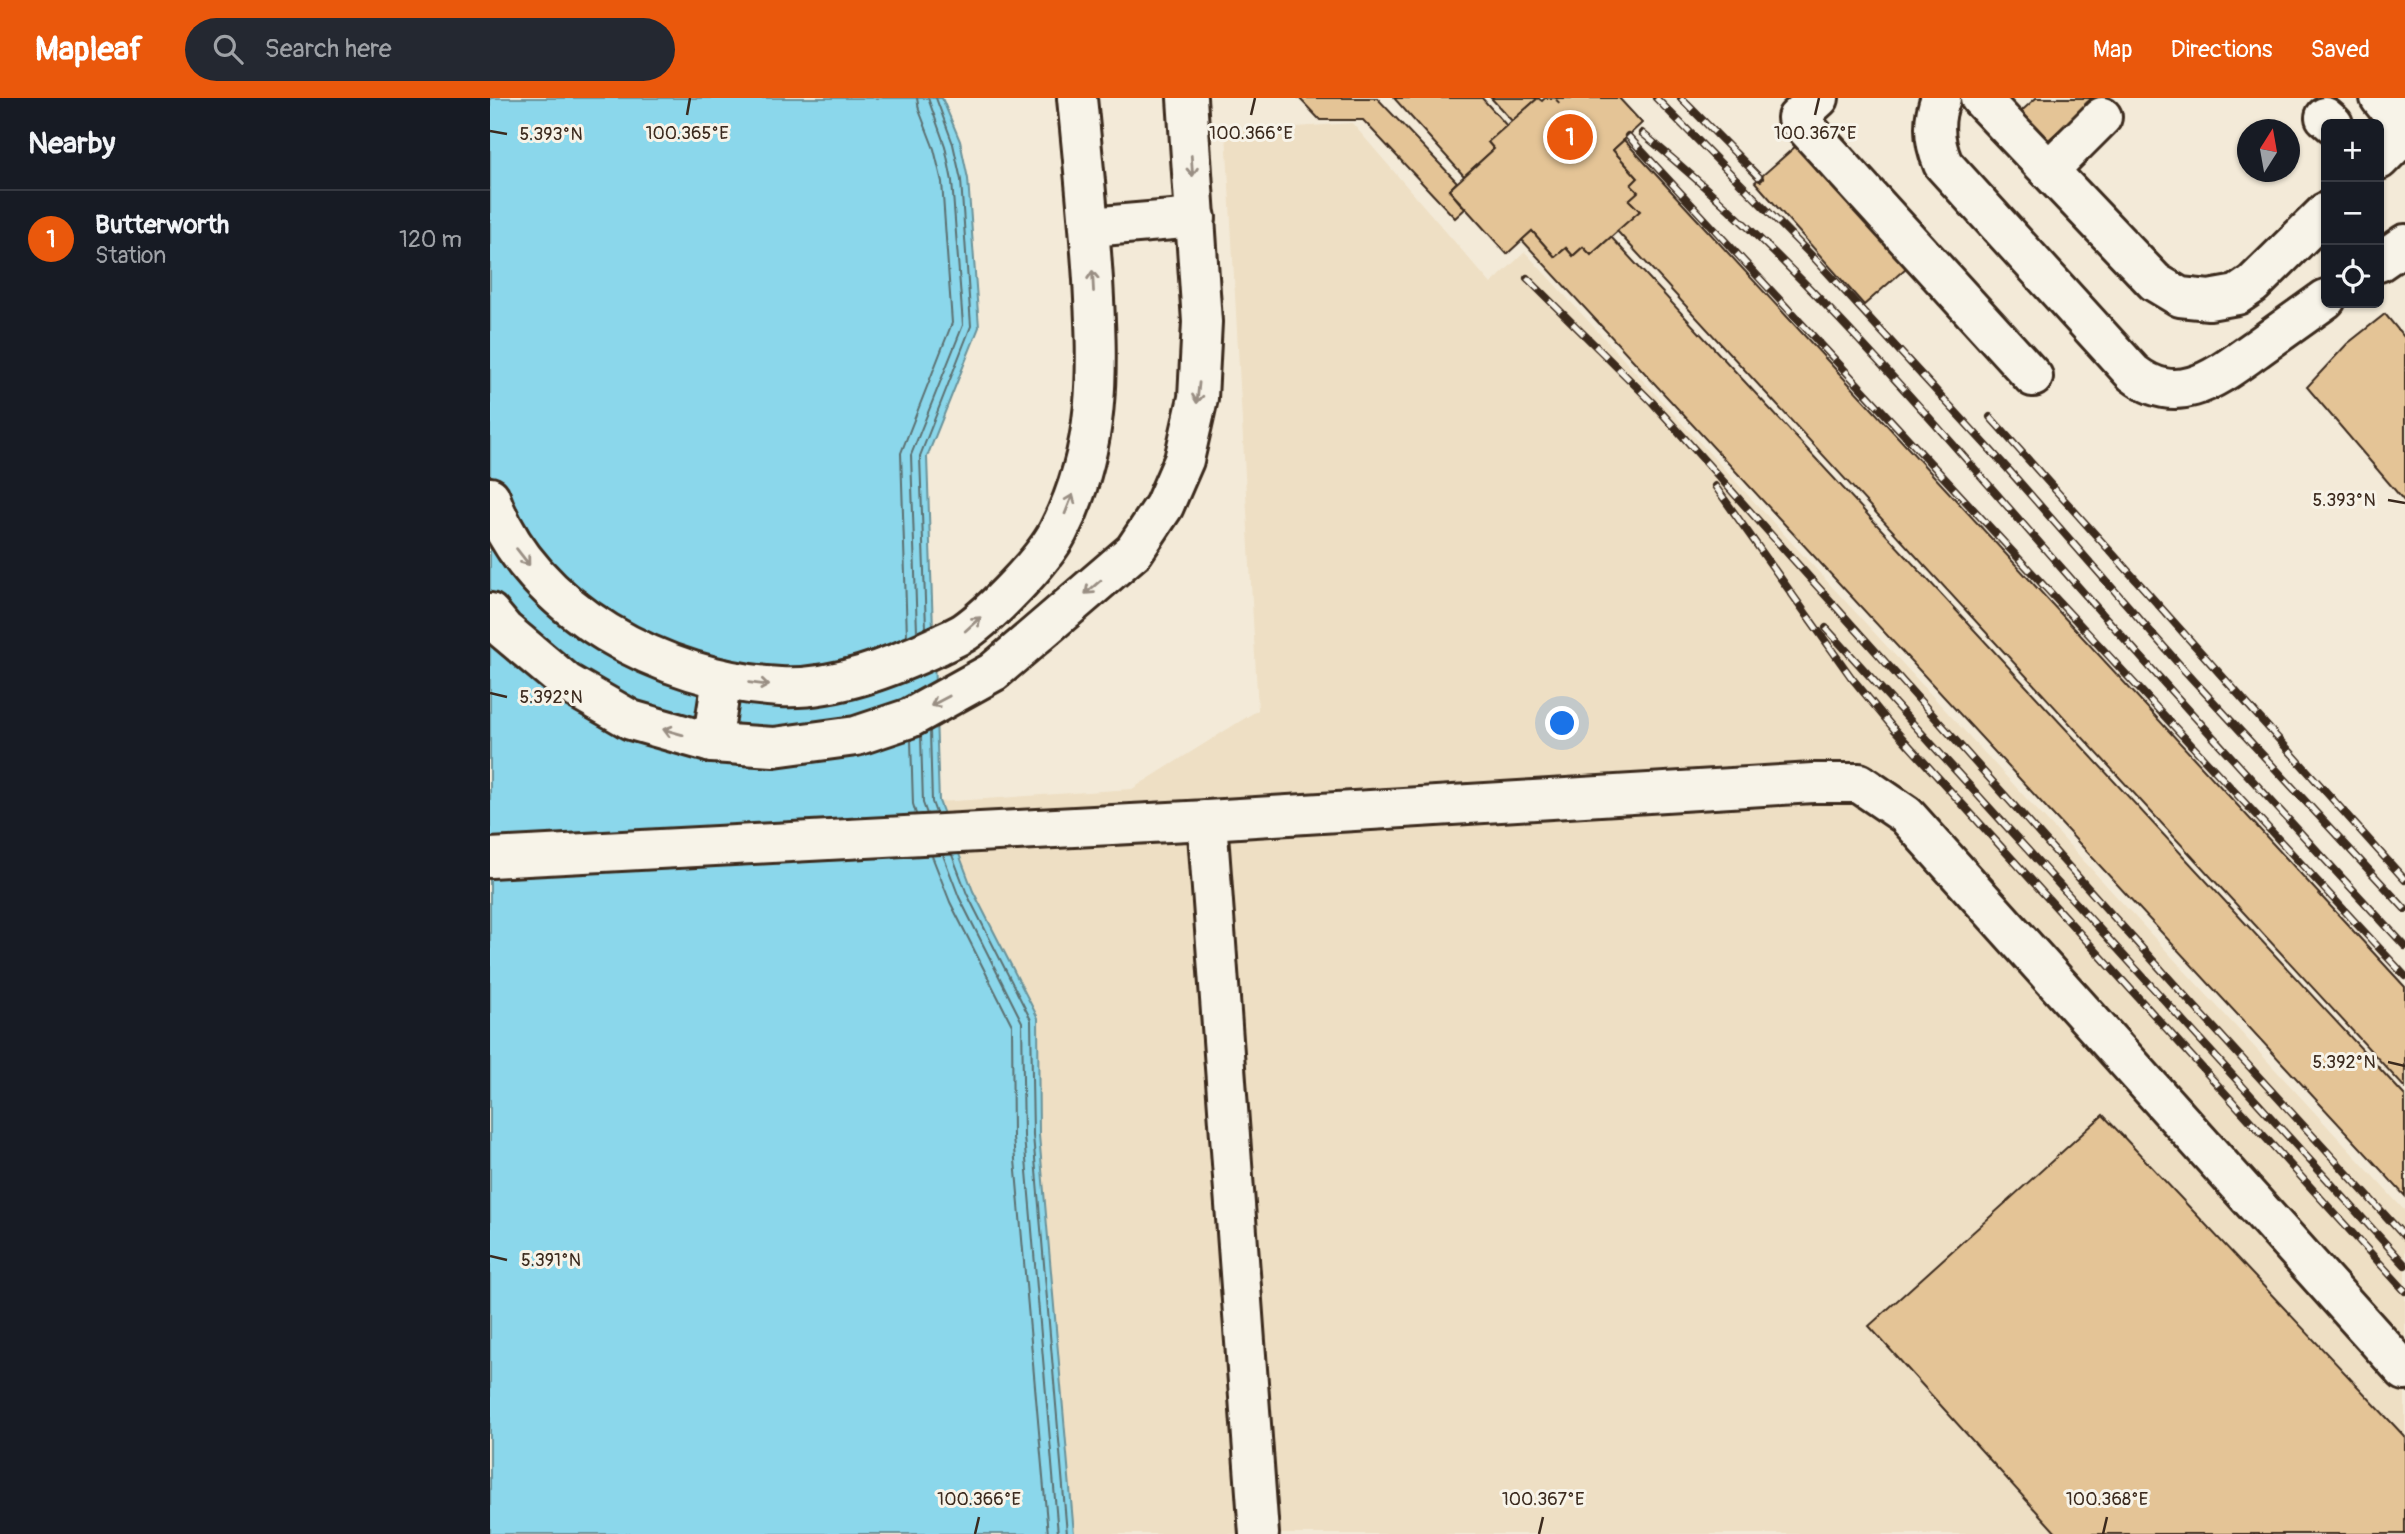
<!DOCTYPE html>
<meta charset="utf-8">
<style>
body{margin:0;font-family:Pangolin,sans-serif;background:#242831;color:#f1f3f6}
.controls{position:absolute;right:21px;top:21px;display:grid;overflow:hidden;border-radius:10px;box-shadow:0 2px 5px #0004}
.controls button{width:63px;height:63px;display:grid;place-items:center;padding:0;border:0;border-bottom:2px solid #363941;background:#171b24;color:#f1f3f6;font:35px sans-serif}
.compass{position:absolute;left:1747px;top:21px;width:63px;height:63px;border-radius:50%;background:#171b24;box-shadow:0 2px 5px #0004;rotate:11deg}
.you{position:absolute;left:1073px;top:626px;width:24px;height:24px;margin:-18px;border:5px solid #fff;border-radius:50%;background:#1a73e8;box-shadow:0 0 0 10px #1a73e833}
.badge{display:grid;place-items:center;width:46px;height:46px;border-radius:50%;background:#ea580c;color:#fff;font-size:23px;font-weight:700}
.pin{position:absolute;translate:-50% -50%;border:4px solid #fff;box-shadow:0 2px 7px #0006}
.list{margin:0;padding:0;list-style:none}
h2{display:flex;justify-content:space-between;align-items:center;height:91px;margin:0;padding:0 28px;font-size:30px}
h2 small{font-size:23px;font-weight:400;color:#9ea1a6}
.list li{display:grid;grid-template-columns:46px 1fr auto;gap:21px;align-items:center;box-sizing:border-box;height:98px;padding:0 28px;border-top:2px solid #363941}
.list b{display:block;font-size:26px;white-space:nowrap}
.list p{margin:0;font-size:23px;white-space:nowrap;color:#9ea1a6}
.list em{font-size:23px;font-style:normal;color:#9ea1a6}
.icon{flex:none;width:38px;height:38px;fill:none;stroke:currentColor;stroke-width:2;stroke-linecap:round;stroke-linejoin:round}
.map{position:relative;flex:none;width:1915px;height:1436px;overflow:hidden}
header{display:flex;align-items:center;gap:42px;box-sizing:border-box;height:98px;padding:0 35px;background:#ea580c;color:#fff}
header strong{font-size:33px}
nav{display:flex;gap:38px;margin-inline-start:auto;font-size:24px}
.search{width:490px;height:63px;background:#242831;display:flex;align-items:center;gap:18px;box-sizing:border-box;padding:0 24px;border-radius:38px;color:#9ea1a6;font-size:26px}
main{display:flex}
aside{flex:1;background:#171b24}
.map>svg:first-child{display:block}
.built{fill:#eedfc4}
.water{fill:#8bd7eb;stroke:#6b9299;stroke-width:2}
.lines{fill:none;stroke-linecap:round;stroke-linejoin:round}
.shore{stroke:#5b6f70;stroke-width:2}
.building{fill:#e4c496;stroke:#3b2a1e;stroke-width:2}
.minor-casing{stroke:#3b2a1e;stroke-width:44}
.path{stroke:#3b2a1e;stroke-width:4.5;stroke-dasharray:2 5;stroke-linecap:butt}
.minor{stroke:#f7f3e8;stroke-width:38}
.rail-casing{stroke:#3b2a1e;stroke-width:8}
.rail{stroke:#f7f3e8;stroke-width:5;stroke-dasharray:16;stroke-linecap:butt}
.oneway{stroke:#998e83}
.ticks{fill:none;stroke:#3b2a1e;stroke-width:2.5}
.ticks-label{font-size:18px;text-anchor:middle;fill:#3b2a1e;stroke:#f7f3e8;stroke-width:6;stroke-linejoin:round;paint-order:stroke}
</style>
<header>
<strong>Mapleaf</strong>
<div class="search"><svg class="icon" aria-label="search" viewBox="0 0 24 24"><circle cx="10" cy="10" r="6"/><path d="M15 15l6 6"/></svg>Search here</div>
<nav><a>Map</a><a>Directions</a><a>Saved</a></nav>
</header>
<main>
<aside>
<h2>Nearby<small></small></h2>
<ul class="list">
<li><span class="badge">1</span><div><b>Butterworth</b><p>Station</p></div><em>120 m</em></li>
</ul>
</aside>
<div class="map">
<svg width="1915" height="1436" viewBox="0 0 1915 1436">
<rect width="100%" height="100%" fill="#f3ead8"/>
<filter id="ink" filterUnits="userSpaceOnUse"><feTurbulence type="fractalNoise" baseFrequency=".0143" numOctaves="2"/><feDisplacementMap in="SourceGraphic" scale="14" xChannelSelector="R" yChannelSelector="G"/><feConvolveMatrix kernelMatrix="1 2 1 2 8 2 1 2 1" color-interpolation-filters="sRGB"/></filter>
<g filter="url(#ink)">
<polygon class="built" points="862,25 1001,186 1035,154 1915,1113 1915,1436 584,1436 549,1037 548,920 483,793 449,704 642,691 768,612 736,34"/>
<polygon class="water" points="0,0 452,0 470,43 478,81 489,229 437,359 449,703 483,793 548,920 549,1037 584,1436 0,1436"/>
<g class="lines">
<g class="shore">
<polyline points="436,530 430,358 481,228 471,82 463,46 446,0"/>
<polyline points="427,534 421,357 473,227 462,83 455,48 438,0"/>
<polyline points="417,538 411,355 462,225 452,84 444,51 429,12 427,0"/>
<polyline points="440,633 442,704 446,715"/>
<polyline points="431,638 433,705 437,716"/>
<polyline points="421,642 423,706 426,716"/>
<polyline points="453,757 469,799 532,924 534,1038 568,1436"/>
<polyline points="462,757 477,796 541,922 543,1037 577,1436"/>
<polyline points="442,758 460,804 522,927 523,1039 558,1436"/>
</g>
</g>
<g class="building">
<polygon points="809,0 887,0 967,84 959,92 975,111 965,120 873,22 830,22"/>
<polygon points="904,0 992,0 1017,28 998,44 1004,51 974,78"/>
<polygon points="1001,0 1048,0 1022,23"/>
<polygon points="1048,0 1052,3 1055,0 1129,0 1152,25 1123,52 1148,80 1141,87 1148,94 1139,102 1150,113 1101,157 1093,149 1083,158 1076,150 1065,159 1042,133 1017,156 959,92 1004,51 998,44"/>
<polygon points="1546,0 1605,0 1554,46 1527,17"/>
<polygon points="1315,40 1424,163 1374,207 1265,84"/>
<polygon points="1134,42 1915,889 1915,990 1127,133 1150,113 1139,102 1148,94 1141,87 1148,80 1123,52"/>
<polygon points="1042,133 1065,159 1076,150 1083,158 1093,149 1101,157 1121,139 1915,998 1915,1098 1032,142"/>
<polygon points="1895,216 1915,240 1915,404 1817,289 1857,246"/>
<polygon points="1613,1017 1915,1339 1915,1436 1567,1436 1379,1228"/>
</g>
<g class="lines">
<g class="minor-casing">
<g id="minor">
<polyline points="1329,0 1307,20 1543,279"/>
<path d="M1451,0c-9,22 -7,45 2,66l190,209c47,37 86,2 126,-26 22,-16 45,-32 67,-48"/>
<polyline points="1490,0 1665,184 1690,199 1719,202 1747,197 1763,186 1836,114"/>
<polyline points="1890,0 1915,31"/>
<polyline points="1835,19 1843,26"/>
<polyline points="1889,62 1915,36"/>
<polyline points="1559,72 1612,19"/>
<polyline points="600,129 706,120"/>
<polyline points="1889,164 1915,146"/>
<path d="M0,399c39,114 176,184 290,190 54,3 112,-20 159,-42 8,-4 18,-8 26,-13 27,-19 78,-71 93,-100 43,-83 40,-162 35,-252 -4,-61 -10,-121 -16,-182"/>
<polyline points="0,515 14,532 77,585 141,622 222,645 284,649 366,638 420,620 503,574 644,453 674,408 694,362 708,300 712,224 697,0"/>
<polyline points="222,645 232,581"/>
<polyline points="717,722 1323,685 1369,685 1416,717 1915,1273"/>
<polyline points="0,760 717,722 769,1436"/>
</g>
</g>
<polyline class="path" points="1067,4 1071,0"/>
<use href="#minor" class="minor"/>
<g class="rail-casing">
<g id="rail">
<polyline points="1166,0 1327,163 1517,370 1695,573 1915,811"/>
<polyline points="1191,0 1270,80"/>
<path d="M1152,35c155,127 284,281 416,431 114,129 230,256 347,382"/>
<polyline points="1138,38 1915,878"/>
<polyline points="1037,180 1162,304 1684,886 1915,1139"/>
<polyline points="1500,319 1915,782"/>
<polyline points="1225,388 1361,579 1404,631 1915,1193"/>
<polyline points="1336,530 1915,1167"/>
</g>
</g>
<use href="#rail" class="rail"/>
</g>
<defs><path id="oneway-shaft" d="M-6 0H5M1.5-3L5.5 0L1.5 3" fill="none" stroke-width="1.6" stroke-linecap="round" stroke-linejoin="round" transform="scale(1.75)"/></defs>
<g class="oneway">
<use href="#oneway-shaft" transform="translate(702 68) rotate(86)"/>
<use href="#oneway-shaft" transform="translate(603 183) rotate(-93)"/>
<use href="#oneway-shaft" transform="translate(708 295) rotate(96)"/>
<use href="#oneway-shaft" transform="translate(579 406) rotate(-68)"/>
<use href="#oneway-shaft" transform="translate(33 459) rotate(52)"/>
<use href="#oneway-shaft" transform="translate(603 489) rotate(139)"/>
<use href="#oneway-shaft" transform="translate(483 526) rotate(-42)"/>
<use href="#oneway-shaft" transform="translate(269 586) rotate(8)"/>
<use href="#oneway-shaft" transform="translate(450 603) rotate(152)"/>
<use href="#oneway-shaft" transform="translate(183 634) rotate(-164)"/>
</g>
</g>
<path class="ticks" d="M197,17l3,-17M761,17l4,-17M1325,17l4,-17M0,33l17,3M1898,402l17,3M0,595l17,4M1898,964l17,4M0,1158l17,4M485,1436l4,-17M1049,1436l4,-17M1613,1436l4,-17"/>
<g class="ticks-label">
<text x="197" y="41">100.365°E</text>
<text x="761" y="41">100.366°E</text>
<text x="1325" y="41">100.367°E</text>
<text x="61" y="42">5.393°N</text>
<text x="1854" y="408">5.393°N</text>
<text x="61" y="605">5.392°N</text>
<text x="1854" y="970">5.392°N</text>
<text x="61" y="1168">5.391°N</text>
<text x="489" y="1407">100.366°E</text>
<text x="1053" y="1407">100.367°E</text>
<text x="1617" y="1407">100.368°E</text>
</g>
</svg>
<div class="controls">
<button>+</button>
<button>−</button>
<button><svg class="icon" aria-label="locate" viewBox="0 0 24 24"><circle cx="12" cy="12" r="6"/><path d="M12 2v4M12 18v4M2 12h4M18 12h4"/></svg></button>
</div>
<svg class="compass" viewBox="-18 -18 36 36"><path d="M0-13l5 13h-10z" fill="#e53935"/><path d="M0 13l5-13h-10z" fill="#9ea1a6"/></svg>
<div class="you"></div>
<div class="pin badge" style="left:1080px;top:39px">1</div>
</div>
</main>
